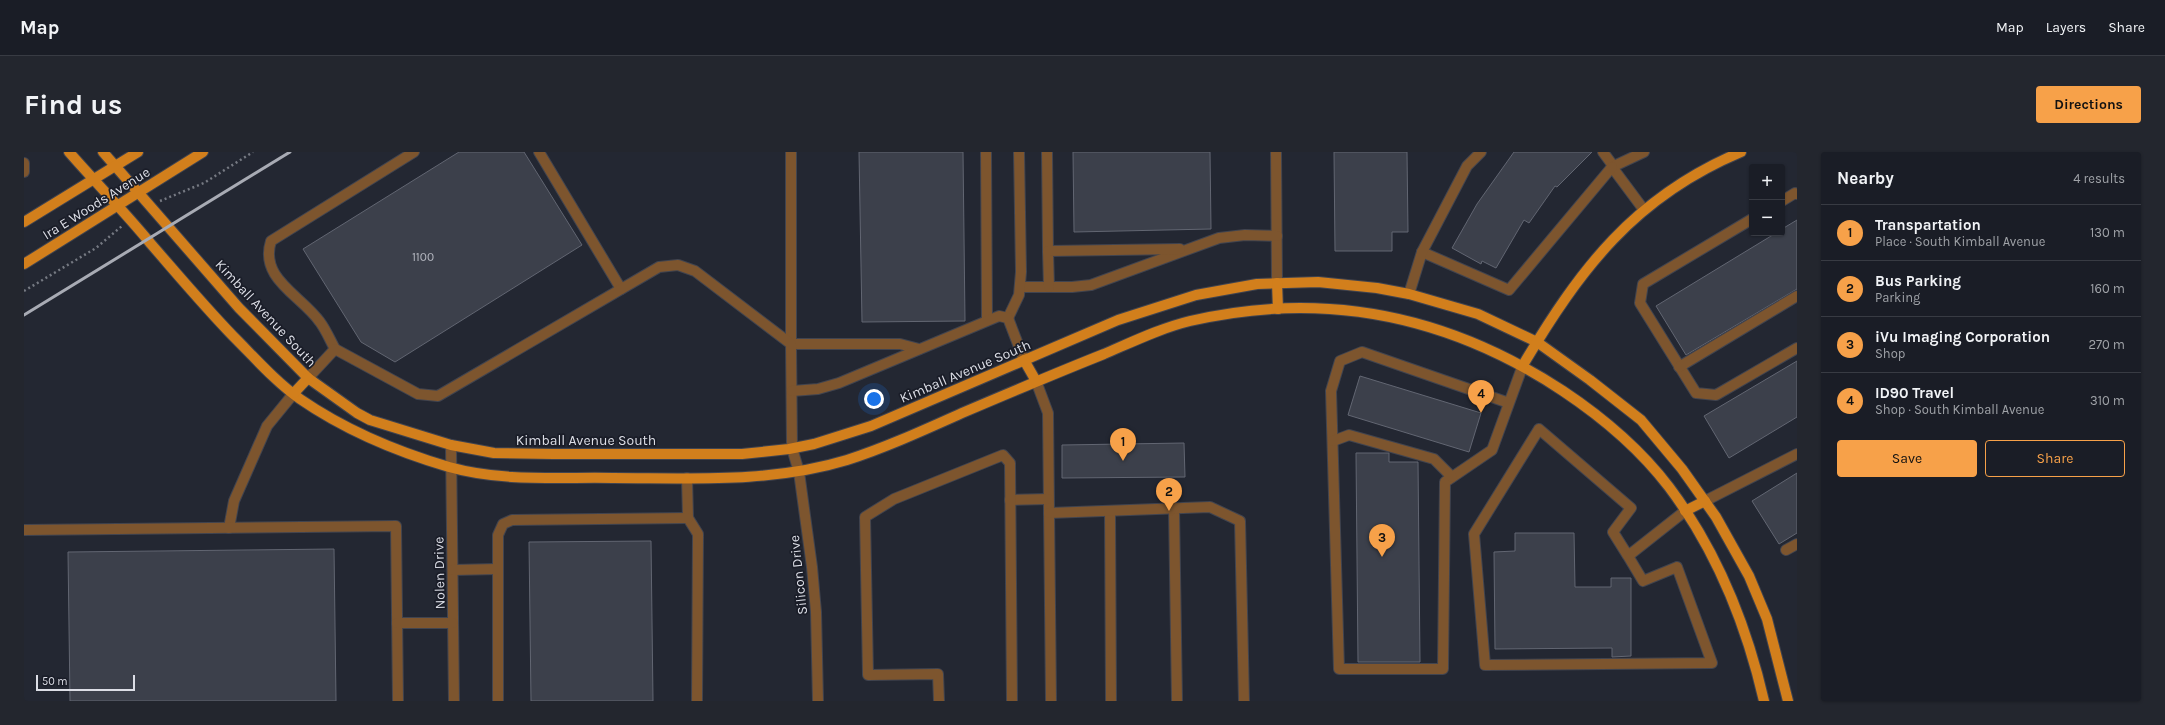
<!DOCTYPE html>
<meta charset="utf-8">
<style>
body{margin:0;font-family:Karla,sans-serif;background:#23262e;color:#f1f3f6}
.controls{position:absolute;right:12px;top:12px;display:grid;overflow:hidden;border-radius:4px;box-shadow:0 1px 3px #0004}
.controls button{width:36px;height:36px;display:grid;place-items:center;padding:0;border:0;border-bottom:1px solid #383b43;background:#1a1d26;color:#f1f3f6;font:20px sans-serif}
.scale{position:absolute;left:12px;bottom:10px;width:99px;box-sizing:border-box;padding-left:4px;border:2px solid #dcdee6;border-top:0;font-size:11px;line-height:14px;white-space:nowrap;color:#dcdee6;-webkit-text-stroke:3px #1a1d28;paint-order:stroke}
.you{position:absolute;left:850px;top:247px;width:14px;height:14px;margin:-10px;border:3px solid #fff;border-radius:50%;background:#1a73e8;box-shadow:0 0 0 6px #1a73e833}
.badge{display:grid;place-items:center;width:26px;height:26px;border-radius:50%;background:#f7a149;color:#111;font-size:13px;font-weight:700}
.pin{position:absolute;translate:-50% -33px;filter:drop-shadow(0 1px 2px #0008)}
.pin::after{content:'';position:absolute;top:21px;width:14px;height:12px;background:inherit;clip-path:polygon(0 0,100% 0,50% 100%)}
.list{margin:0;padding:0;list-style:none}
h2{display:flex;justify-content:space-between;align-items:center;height:52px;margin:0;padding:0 16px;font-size:17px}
h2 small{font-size:13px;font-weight:400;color:#9fa2a7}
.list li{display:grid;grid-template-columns:26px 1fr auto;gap:12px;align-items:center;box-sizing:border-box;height:56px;padding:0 16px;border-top:1px solid #383b43}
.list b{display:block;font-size:15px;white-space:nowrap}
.list p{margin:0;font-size:13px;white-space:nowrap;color:#9fa2a7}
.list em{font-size:13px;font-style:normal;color:#9fa2a7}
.actions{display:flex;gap:8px;padding:12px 16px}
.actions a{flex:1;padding:9px 0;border:1px solid #f7a149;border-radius:4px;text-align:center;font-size:14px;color:#f7a149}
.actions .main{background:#f7a149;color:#111}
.map{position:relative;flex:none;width:1773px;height:549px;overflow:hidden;border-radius:4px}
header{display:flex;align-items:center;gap:24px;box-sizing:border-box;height:56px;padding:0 20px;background:#1a1d26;border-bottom:1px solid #383b43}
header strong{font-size:19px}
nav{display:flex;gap:22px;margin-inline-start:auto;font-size:14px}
.intro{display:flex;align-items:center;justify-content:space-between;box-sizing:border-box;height:96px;padding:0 24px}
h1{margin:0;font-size:28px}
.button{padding:10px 18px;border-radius:4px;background:#f7a149;color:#111;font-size:14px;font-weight:700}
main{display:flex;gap:24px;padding:0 24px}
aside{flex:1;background:#1a1d26;border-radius:4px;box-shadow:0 1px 3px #0004}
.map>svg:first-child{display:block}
.building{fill:#3c404b;stroke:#626672}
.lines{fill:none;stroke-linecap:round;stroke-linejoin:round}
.minor-casing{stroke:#41444f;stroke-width:12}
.major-casing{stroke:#41444f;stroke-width:12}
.path{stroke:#767a83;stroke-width:2.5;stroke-dasharray:2 3;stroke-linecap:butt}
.minor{stroke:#7d552e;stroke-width:10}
.major{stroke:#d27f1c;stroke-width:10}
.rail{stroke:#a8abb4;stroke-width:3}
.labels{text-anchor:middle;stroke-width:3.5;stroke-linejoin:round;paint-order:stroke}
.number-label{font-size:12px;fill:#b4b6bf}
.street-label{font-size:14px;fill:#dcdee6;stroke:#1a1d28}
</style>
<header>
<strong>Map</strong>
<nav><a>Map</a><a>Layers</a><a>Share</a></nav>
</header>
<div class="intro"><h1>Find us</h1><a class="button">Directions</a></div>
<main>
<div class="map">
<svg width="1773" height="549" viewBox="0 0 1773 549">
<rect width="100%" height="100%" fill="#232732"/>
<g class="building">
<polygon points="435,0 500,0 558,93 371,210 337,190 279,97"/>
<polygon points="835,0 939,0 941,169 838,170"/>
<polygon points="1049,0 1186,0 1187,77 1050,80"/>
<polygon points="1310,0 1383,0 1384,80 1368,80 1368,99 1311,99"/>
<polygon points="1490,0 1568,0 1533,35 1531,34 1505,71 1500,68 1472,116 1458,109 1457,112 1428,96 1453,52"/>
<polygon points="1773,68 1773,137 1662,203 1632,154 1752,81 1758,81 1758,77"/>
<polygon points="1773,209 1773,265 1705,306 1680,264"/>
<polygon points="1336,224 1457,261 1445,300 1324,263"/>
<polygon points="1160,291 1161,325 1038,326 1038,293"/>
<polygon points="1332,301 1365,301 1365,310 1394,310 1396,510 1334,510"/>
<polygon points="1773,321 1773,381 1755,392 1728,349"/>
<polygon points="1491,381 1550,381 1551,435 1587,435 1587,426 1607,426 1607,504 1588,505 1588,496 1471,497 1470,400 1491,399"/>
<polygon points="627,389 629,549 507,549 505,390"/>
<polygon points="310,397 312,549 46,549 44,400"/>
</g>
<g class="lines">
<g class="minor-casing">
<g id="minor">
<polyline points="515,0 597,137"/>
<polyline points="767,0 767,192 876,192 895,197"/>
<polyline points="962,0 963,168"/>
<polyline points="1023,0 1024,99"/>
<polyline points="1252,0 1253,131"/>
<polyline points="1579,0 1590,15"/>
<polyline points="0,11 0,20"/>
<polyline points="1758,49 1771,41 1773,42"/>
<polyline points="1620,58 1588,15 1620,0"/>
<polyline points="1728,67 1619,132 1616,151 1672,241 1692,243 1773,196"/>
<polyline points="1398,100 1485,138 1588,15"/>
<polyline points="996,135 1048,135 1067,133 1195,86 1221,83 1253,84"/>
<polyline points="1025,135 1024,99 1156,97"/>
<polyline points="1385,142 1398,100 1443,14 1457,0"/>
<polyline points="984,166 995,143 997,120 995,0"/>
<path d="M311,197c-5,-9 -9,-19 -15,-27 -19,-27 -61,-43 -49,-81l143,-89"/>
<polyline points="1655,215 1773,144"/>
<polyline points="284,226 311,197 394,242 414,244 635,115 654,113 671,119 767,192 768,296 775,320 788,415 792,460 794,549"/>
<polyline points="1012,229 1024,261 1027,549"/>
<polyline points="768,239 794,237 815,231 975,164 984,166 1000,208"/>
<polyline points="1485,251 1338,200 1316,209 1307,239 1315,517 1419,517 1421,330 1468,298 1499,213"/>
<polyline points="1309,289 1325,283 1410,307 1428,325"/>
<polyline points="427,293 430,549"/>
<polyline points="663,326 664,366 674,382 673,549"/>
<polyline points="986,348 1024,347"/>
<polyline points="1681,349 1773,302"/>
<polyline points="1150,356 1153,549"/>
<polyline points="1086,359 1087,549"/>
<polyline points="1025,361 1186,355 1216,369 1220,549"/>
<polyline points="205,376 210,349 243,274 270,241"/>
<polyline points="0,378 372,374 374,549"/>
<polyline points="1762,398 1773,392"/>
<polyline points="1604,404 1589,380 1607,356 1515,277 1450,382 1461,513 1688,511 1653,415 1619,429 1604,404 1661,359"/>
<polyline points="429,418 473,417"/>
<polyline points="373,471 429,471"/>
<polyline points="474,549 474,383 479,372 488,368 664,366"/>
<polyline points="915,549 914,522 844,523 841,365 870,347 979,303 986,311 988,549"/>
</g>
</g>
<g class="major-casing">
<g id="major">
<path d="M45,0c27,31 56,60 82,92 27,31 53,62 82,92 22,22 42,45 67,63 45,31 98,53 149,68 53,15 110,10 164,11 78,0 159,5 234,-18 40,-13 77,-30 115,-47 47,-20 94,-40 142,-59 28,-12 57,-26 86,-33 134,-31 258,-6 373,70 39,26 77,58 106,96 48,64 77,136 95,214"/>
<polyline points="79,0 215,156 284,226 333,261 346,268 427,293 470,301 529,302 718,302 765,297 790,292 847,274 1094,168 1172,143 1233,132 1294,130 1353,136 1385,142 1454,162 1513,190 1566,228 1617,268 1658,317 1692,365 1725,424 1743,467 1764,549"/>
<polyline points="0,70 114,0"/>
<polyline points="0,112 179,0"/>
<polyline points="1253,131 1254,157"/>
<polyline points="1000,208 1012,229"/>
<path d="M1499,213c57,-96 111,-168 218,-213"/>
<polyline points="270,241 284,226"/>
<polyline points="1661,359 1681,349"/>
</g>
</g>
<g class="path">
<polyline points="136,49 180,31 229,0"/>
<polyline points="0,139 72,96 98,74"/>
</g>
<use href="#minor" class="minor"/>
<use href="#major" class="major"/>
<polyline class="rail" points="0,163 266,0"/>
</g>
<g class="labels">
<g class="number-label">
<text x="399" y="109">1100</text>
</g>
<g class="street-label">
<text transform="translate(72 51) rotate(-32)" y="5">Ira E Woods Avenue</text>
<text transform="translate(242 161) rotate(47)" y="5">Kimball Avenue South</text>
<text transform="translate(941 219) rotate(-23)" y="5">Kimball Avenue South</text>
<text x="562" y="293">Kimball Avenue South</text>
<text transform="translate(415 421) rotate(-91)" y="5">Nolen Drive</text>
<text transform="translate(774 423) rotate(-96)" y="5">Silicon Drive</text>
</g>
</g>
</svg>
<div class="controls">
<button>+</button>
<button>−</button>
</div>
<div class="scale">50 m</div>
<div class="you"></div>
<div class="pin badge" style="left:1099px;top:309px">1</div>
<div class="pin badge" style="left:1145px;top:359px">2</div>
<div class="pin badge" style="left:1358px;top:405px">3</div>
<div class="pin badge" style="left:1457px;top:261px">4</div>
</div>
<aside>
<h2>Nearby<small>4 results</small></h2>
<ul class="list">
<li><span class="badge">1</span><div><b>Transpartation</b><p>Place · South Kimball Avenue</p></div><em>130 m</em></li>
<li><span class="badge">2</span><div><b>Bus Parking</b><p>Parking</p></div><em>160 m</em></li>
<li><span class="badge">3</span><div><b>iVu Imaging Corporation</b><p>Shop</p></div><em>270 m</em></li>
<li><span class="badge">4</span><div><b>ID90 Travel</b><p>Shop · South Kimball Avenue</p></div><em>310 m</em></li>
</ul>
<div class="actions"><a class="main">Save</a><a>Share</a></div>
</aside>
</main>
